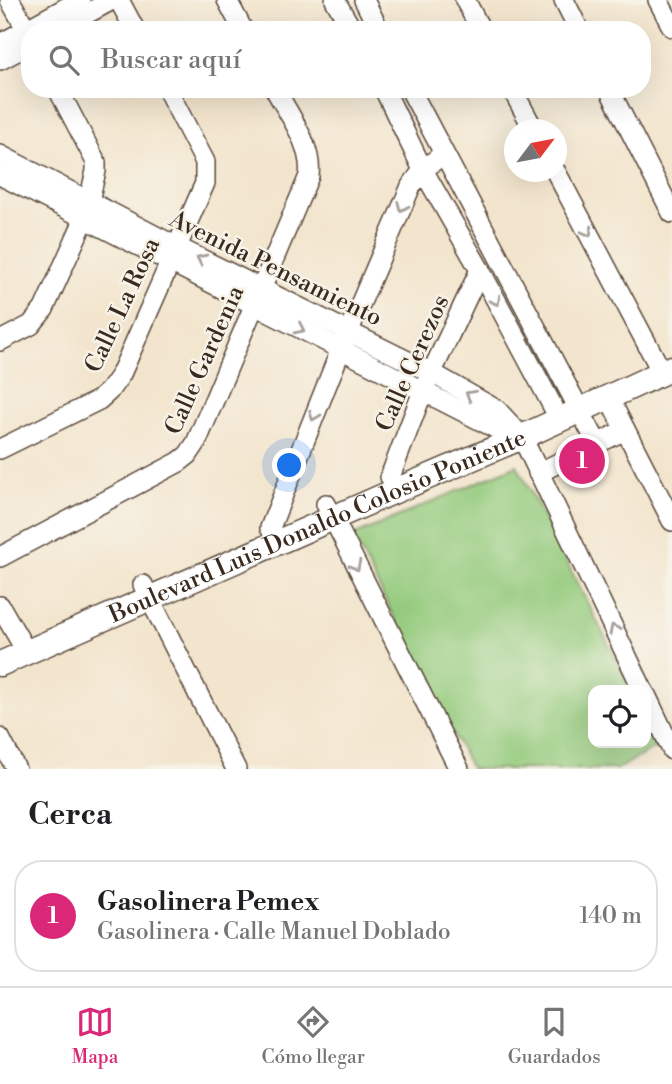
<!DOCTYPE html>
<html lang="es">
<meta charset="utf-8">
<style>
body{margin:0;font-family:"Libre Bodoni",serif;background:#f2f2f2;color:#202124}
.controls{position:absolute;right:21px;bottom:21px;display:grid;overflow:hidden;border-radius:14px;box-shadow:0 7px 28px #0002}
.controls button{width:63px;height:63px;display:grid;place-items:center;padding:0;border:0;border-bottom:2px solid #e0e0e0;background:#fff;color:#202124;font:35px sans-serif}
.compass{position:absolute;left:504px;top:119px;width:63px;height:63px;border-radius:50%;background:#fff;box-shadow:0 7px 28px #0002;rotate:58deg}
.you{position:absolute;left:290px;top:466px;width:24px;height:24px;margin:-18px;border:5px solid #fff;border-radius:50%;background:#1a73e8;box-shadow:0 0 0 10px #1a73e833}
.badge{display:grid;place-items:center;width:46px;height:46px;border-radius:50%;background:#db2777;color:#fff;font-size:23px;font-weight:700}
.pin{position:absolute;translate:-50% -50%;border:4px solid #fff;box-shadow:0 2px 7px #0006}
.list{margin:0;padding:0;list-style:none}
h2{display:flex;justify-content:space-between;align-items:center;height:91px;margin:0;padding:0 28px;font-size:30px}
h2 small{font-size:23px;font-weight:400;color:#757577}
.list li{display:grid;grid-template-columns:46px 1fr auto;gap:21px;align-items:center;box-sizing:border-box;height:112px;margin:0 14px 14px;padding:0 14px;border:2px solid #e0e0e0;border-radius:28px}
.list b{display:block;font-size:26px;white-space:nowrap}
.list p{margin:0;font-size:23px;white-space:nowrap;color:#757577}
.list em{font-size:23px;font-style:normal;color:#757577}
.icon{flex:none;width:38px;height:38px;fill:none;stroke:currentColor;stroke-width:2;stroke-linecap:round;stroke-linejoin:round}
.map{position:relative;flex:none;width:672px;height:769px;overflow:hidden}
.search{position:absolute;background:#fff;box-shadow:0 7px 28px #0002;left:21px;right:21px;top:21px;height:77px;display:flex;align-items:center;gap:18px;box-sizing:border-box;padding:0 24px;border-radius:28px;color:#757577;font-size:26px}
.sheet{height:217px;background:#fff}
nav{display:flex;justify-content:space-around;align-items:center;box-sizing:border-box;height:98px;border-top:2px solid #e0e0e0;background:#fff;font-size:19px;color:#757577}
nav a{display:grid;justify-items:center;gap:4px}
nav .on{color:#db2777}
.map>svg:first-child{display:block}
.green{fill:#93ca7c;stroke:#677a4d;stroke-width:2}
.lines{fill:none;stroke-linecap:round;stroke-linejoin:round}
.minor-casing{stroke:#574638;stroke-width:22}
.major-casing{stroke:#574638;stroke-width:27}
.minor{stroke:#fff;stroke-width:19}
.major{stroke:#fff;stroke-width:24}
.oneway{stroke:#a79f9a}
.labels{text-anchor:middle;stroke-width:5;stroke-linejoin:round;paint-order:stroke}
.street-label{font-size:24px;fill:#3b2a1e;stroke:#f7f3e8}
</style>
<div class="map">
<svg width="672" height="769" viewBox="0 0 672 769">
<rect width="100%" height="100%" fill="#f7f3e8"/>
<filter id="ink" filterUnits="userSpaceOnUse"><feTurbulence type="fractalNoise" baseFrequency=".0143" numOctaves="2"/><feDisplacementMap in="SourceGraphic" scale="14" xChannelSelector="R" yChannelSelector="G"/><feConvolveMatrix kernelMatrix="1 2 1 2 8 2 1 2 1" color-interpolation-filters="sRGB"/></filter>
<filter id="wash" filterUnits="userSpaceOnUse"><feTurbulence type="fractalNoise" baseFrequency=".00686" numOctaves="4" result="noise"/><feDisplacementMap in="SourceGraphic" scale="28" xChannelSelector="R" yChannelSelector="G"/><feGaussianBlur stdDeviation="1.57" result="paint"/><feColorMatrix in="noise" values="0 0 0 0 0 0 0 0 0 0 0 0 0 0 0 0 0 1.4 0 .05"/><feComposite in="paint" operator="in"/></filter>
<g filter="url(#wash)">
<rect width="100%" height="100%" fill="#f3e5cd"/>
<polygon class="green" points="517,465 632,690 593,690 593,743 646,743 646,718 660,745 617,769 471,769 353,536"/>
</g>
<g filter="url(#ink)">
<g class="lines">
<g class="minor-casing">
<g id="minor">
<polyline points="10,0 30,36"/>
<polyline points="119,0 135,30"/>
<polyline points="227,0 243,30"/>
<polyline points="335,0 352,30"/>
<polyline points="364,0 379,30"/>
<polyline points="465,0 481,30"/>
<polyline points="564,0 579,30"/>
<polyline points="658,0 672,27"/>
<polyline points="57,30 112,0"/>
<polyline points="0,44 80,0"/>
<polyline points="0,60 30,44"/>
<polyline points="384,89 423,170 480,270 560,420"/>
<polyline points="410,89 597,443"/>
<polyline points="512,89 534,130"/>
<polyline points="609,89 672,213"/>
<polyline points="0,155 177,247 432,373 497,410 522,437 643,690"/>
<polyline points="556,172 656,361"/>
<polyline points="0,175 499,430 509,443"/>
<polyline points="0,341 31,325 44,309 85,218 96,171 96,162 58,89"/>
<polyline points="609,398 672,521"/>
<polyline points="0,449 99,400 109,391 121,374 205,183 205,162 167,89"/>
<polyline points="538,473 625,430"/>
<polyline points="390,477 423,391 480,270"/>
<polyline points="326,504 459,769"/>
<polyline points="270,528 341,349 411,186 423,170 443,154"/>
<path d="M0,557l179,-95 9,-7 8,-12 113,-267c4,-30 -20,-61 -34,-87"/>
<polyline points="143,585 236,769"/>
<polyline points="0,606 26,651"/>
<polyline points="646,695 672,750"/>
<polyline points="0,738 16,769"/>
</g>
</g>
<g class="major-casing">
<g id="major">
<path id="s1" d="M0,664l388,-170 134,-57 150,-69"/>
</g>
</g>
<use href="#minor" class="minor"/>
<use href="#major" class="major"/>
</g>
<defs><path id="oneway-chevron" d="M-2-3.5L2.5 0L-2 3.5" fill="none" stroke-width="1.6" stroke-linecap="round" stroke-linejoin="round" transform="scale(1.75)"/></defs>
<g class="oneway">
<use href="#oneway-chevron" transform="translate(402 207) rotate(113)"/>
<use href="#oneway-chevron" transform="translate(588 232) rotate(62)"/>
<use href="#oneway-chevron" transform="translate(201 259) rotate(-154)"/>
<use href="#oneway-chevron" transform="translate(496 301) rotate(62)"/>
<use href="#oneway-chevron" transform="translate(300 329) rotate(26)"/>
<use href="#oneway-chevron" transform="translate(470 395) rotate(-151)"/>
<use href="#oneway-chevron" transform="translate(314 416) rotate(111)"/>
<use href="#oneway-chevron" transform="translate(356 566) rotate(63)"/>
<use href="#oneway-chevron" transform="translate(614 629) rotate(-116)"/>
</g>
</g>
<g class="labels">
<g class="street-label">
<text transform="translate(276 268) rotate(26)" y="8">Avenida Pensamiento</text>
<text transform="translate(122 305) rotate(-65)" y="8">Calle La Rosa</text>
<text transform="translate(204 360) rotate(-66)" y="8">Calle Gardenia</text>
<text transform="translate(412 363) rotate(-66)" y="8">Calle Cerezos</text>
<text dy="8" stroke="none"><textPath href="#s1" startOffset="346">Boulevard Luis Donaldo Colosio Poniente</textPath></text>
</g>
</g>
</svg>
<div class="controls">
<button><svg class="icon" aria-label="locate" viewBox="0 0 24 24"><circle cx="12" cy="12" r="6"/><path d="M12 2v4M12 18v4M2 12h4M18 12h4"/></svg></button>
</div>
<svg class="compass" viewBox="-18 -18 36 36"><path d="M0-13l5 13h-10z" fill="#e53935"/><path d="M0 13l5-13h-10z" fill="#757577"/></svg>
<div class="you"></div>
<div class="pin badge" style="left:582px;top:461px">1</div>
<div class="search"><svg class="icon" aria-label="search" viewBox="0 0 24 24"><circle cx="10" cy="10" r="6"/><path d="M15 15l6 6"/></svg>Buscar aquí</div>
</div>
<section class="sheet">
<h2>Cerca<small></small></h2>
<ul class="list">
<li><span class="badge">1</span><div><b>Gasolinera Pemex</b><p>Gasolinera · Calle Manuel Doblado</p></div><em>140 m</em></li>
</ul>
</section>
<nav>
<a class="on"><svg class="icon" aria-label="map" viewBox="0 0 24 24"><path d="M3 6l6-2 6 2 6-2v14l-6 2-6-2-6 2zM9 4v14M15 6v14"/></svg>Mapa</a>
<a><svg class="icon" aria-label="directions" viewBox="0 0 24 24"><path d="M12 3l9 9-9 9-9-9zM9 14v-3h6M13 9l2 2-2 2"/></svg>Cómo llegar</a>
<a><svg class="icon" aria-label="saved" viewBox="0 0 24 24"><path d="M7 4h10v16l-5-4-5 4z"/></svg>Guardados</a>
</nav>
